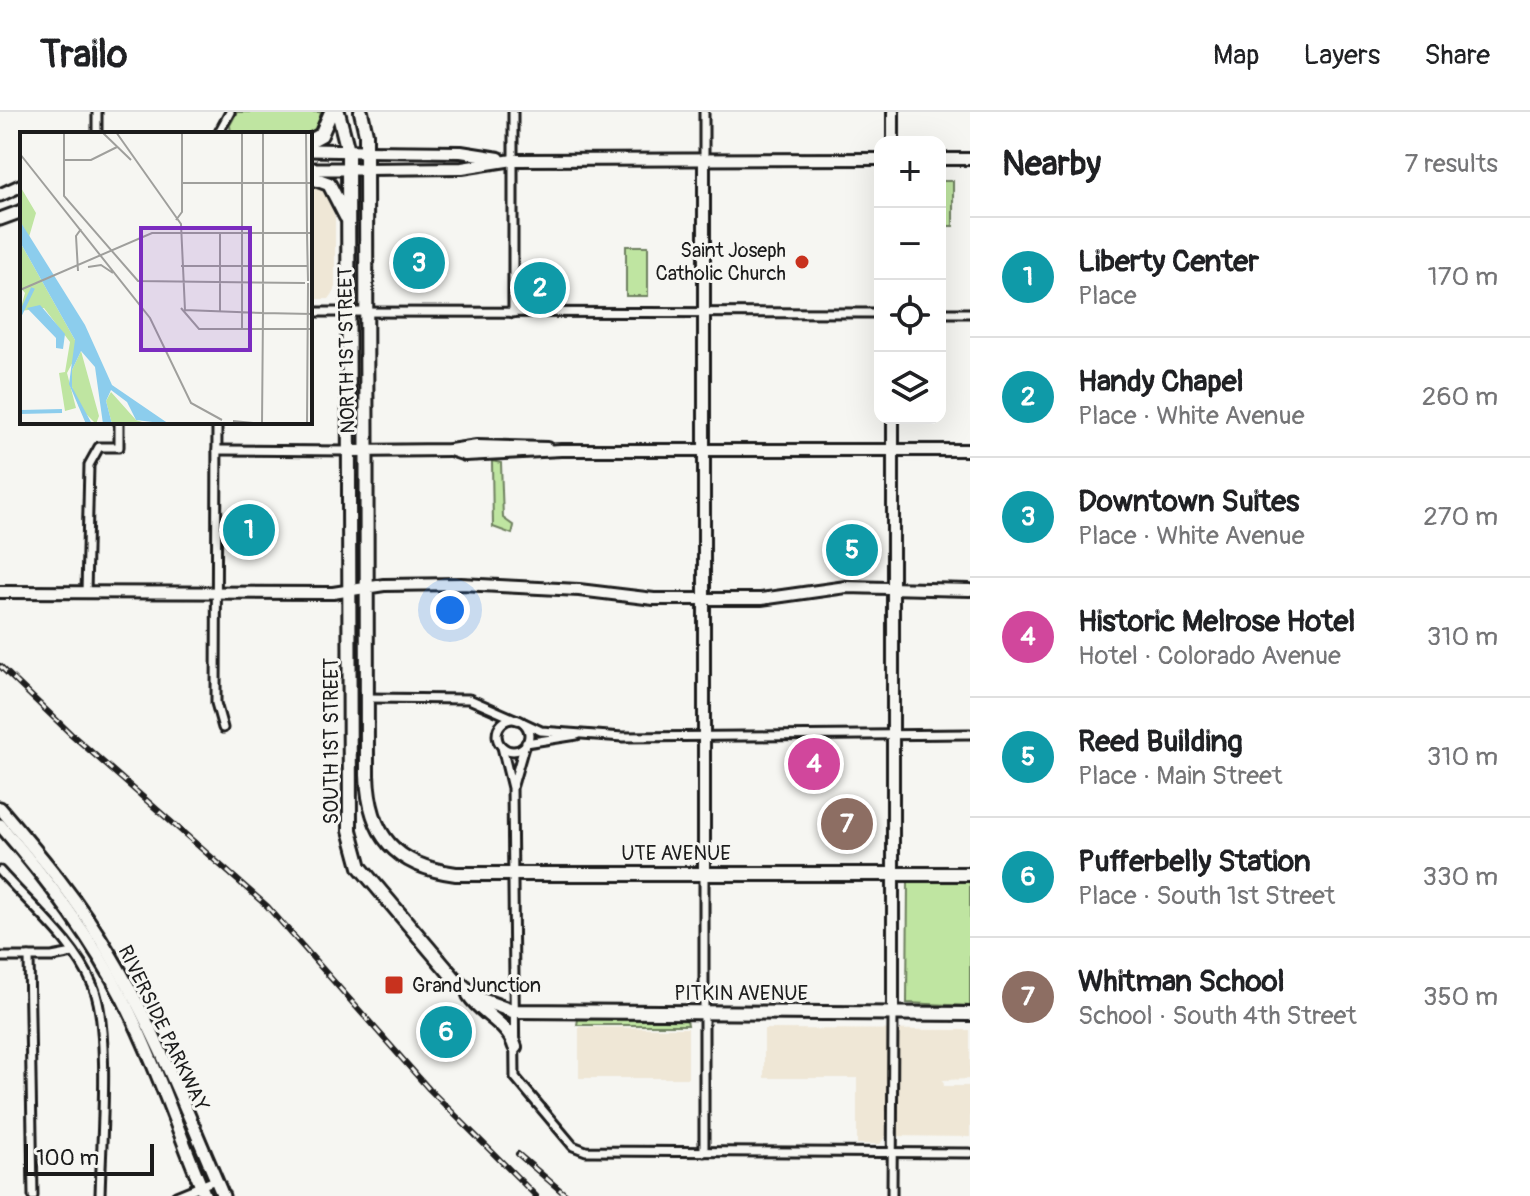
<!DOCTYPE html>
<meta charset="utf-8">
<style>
body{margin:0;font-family:Pangolin,sans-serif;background:#f2f2f2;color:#202124}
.controls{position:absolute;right:24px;top:24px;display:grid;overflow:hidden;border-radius:16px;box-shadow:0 8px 32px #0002}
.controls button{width:72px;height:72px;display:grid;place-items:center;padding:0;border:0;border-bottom:2px solid #e0e0e0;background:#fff;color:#202124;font:40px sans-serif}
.scale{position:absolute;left:24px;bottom:20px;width:130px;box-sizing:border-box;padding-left:8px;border:4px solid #1c1c1c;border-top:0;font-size:22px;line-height:28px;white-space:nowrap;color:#1c1c1c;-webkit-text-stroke:6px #f6f6f2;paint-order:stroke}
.you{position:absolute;left:450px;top:498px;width:28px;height:28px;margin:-20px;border:6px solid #fff;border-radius:50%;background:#1a73e8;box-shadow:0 0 0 12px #1a73e833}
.badge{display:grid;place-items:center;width:52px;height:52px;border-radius:50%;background:#db2777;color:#fff;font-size:26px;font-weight:700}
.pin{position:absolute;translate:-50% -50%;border:4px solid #fff;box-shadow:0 2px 8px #0006}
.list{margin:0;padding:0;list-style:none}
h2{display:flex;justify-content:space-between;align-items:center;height:104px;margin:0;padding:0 32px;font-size:34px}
h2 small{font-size:26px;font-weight:400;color:#757577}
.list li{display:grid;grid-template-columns:52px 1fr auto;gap:24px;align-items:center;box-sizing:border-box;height:120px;padding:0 32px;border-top:2px solid #e0e0e0}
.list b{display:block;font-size:30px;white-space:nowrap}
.list p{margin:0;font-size:26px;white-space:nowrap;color:#757577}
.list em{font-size:26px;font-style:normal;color:#757577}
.icon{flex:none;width:44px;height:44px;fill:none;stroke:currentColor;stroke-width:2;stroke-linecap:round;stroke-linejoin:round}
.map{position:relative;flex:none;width:970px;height:1084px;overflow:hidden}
header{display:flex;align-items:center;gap:48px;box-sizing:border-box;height:112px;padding:0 40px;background:#fff;border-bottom:2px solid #e0e0e0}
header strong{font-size:38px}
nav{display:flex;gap:44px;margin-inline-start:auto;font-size:28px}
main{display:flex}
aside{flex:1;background:#fff}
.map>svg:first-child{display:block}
.built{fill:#efe7d6}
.green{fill:#bfe5a1;stroke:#6e805e;stroke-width:2}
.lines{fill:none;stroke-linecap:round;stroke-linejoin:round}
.street-casing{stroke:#1c1c1c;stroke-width:13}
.secondary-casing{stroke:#1c1c1c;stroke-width:16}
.primary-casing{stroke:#1c1c1c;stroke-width:17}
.highway-casing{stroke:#1c1c1c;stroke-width:18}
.street{stroke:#f6f6f2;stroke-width:7}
.secondary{stroke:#f6f6f2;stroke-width:10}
.primary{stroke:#f6f6f2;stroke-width:11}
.highway{stroke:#f6f6f2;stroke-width:12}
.rail-casing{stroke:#1c1c1c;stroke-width:6}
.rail{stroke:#f6f6f2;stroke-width:3;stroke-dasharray:9;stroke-linecap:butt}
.poi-dot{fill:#c8321e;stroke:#f6f6f2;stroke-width:3}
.labels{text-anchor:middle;stroke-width:6;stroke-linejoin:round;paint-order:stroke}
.poi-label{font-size:20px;fill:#1c1c1c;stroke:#f6f6f2;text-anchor:end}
.street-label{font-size:20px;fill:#1c1c1c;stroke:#f6f6f2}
.inset-river{fill:none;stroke:#8ccded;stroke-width:4}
.inset-road{fill:none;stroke:#9f9f9c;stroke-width:2}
.view{fill:#7b2cbf;fill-opacity:0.15;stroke:#7b2cbf;stroke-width:4}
.inset-edge{fill:none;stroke:#1c1c1c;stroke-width:4}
</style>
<header>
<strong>Trailo</strong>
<nav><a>Map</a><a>Layers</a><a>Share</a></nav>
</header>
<main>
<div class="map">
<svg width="970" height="1084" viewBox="0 0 970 1084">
<rect width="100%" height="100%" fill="#f6f6f2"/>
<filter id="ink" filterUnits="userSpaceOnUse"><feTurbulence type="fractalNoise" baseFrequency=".0125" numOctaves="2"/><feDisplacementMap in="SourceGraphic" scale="16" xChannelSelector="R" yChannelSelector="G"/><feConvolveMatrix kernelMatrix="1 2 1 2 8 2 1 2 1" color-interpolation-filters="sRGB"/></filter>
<g filter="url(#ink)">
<g class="built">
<polygon points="310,73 325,80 335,105 335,179 329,187 310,187"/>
<polygon points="579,915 688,916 688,966 579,966"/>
<polygon points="764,917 970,918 970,967 943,968 944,974 970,974 970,1025 886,1024 880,1032 857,1032 857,966 764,966"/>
</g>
<g class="green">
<polygon points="237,0 321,0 317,18 310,24 231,22 230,13"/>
<rect x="940" y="69" width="13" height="45"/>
<rect x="626" y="134" width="22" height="50"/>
<polygon points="492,349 501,351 503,406 514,414 512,422 493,415"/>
<polygon points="908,769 970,769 970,894 907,891"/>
<polygon points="578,907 687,908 688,913 577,913"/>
</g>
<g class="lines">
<g class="street-casing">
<g id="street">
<polyline points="97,0 97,22"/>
<polyline points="513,0 513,201"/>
<polyline points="704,0 704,48"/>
<polyline points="218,22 230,0"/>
<polyline points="310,200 880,201"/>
<polyline points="940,201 970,201"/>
<polyline points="217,310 216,591 223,616"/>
<polyline points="217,338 349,339"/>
<polyline points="86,481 89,353 99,335 119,335 119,310"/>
<polyline points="367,586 469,587 517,608"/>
<circle cx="513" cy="623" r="16"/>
<polyline points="524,611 541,619 623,625 970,622"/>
<polyline points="526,631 577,623"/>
<polyline points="502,635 512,676 515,965 573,1034 586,1039 970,1041"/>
<polyline points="513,673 524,635"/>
<path d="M0,759c31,35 75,71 93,115 18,41 8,160 7,210"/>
<polyline points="704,762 704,1040"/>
<polyline points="0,845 52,845 73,841"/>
<polyline points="29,845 33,1084"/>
<polyline points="176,1084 215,1068"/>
<polyline points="892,1084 893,901"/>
</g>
</g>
<g class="secondary-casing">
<g id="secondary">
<polyline points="893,0 893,30"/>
<polyline points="365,39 461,40 499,46"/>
<polyline points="940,47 970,47"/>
<polyline points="365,57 462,56 513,48 880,47"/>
<polyline points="893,306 893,901"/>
<polyline points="450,338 465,343 561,338 970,338"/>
<polyline points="349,339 450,338 477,334 547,336"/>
<polyline points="0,480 333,481 384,473 461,472 579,478 654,487 761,487 846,475 970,478"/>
<polyline points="704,761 704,48"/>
</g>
</g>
<g class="primary-casing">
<g id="primary">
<polyline points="310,38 365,39"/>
<polyline points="310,57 365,57"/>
<polyline points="0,83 22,73"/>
<polyline points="0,107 22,99"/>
<path d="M0,696c40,47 80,94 111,148 45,75 77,159 112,240"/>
<path d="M0,713c47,54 90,110 123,174 32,63 55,132 82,197"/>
</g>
</g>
<g class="highway-casing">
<g id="highway">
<polyline points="338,0 348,39 350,718 360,755 454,866 477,886 512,899 970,902"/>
<path d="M361,0l5,22 1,641c2,60 28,91 89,99h514"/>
<polyline points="310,29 321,23 331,0"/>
<polyline points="310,65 329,72 346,105"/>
<path d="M469,883c13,20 39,28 46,52"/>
</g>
</g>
<use href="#street" class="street"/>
<use href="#secondary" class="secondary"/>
<use href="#primary" class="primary"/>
<use href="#highway" class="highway"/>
<g class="rail-casing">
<g id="rail">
<polyline points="0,554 71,622 267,794 429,977 536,1084"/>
<polyline points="518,1042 567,1084"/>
</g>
</g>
<use href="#rail" class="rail"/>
</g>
</g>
<g class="poi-dot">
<circle cx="802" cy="150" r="8"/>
<rect x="384" y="863" width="20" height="20" rx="4"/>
</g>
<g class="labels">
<g class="poi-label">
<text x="786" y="145">Saint Joseph<tspan x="786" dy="23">Catholic Church</tspan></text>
<text x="412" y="880" text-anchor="start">Grand Junction</text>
</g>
<g class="street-label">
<text transform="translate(346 238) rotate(-91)" y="7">NORTH 1ST STREET</text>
<text transform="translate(331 629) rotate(-90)" y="7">SOUTH 1ST STREET</text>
<text x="676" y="748">UTE AVENUE</text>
<text x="741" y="888">PITKIN AVENUE</text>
<text transform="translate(164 916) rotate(64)" y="7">RIVERSIDE PARKWAY</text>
</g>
</g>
<g transform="translate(20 20)">
<rect width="292" height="292" fill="#f6f6f2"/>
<path d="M0,54l16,27 -7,24 -9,-16zM0,110l55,98 1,16 -9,17 9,35 -11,3 -6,-38 6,-1 5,-30 -26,-34 -24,3 5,-18 -5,-6zM61,219l18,65 -3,8 -17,-17 -7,-20v-17zM91,260l25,28 12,4h-36l-6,-23z" fill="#bfe5a1"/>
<path d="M0,89l65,104 27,60 57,39 -33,-4 -9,-18 -16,-12 -5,11 6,23h-9l-8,-57 -14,-16 -9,19v17l20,37h-6l-17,-40 6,-44 -55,-98zM20,173l25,29 -2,15 -7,-1v-10l-29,-30z" fill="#8ccded"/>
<path class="inset-river" d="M0,183l13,-27M0,280l42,-1"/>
<path class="inset-road" d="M44,0v64l74,85 167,2M82,0l29,28M96,0l65,92 4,86 78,3 -1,111M286,0l1,101M0,22l130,164 41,85 31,17M44,28h27l26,-13M162,51h130M156,88l6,-8v-80M222,101v-101M222,101v96M243,101v-101M243,101v80l49,1M287,101l1,48M161,134h126M68,135l13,-2 12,8M58,139l-2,-35 5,-7M0,158l132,-57h160M161,176l18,21h65M200,179v-78M244,197h48M213,289l31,3M287,292l1,-141"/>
<path class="view" d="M121,96h109v122h-109z"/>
<rect width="292" height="292" class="inset-edge"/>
</g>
</svg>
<div class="controls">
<button>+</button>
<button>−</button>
<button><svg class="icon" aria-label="locate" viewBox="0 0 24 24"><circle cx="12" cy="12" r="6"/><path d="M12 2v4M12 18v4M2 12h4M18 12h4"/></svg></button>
<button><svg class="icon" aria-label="layers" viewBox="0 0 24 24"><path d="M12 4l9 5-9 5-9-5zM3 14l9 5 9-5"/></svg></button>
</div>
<div class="scale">100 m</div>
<div class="you"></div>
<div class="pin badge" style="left:249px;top:418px;background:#0f9aa8">1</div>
<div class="pin badge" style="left:540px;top:176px;background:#0f9aa8">2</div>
<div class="pin badge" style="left:419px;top:151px;background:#0f9aa8">3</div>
<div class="pin badge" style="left:814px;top:652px;background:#d1479c">4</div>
<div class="pin badge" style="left:852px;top:438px;background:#0f9aa8">5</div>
<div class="pin badge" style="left:446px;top:920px;background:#0f9aa8">6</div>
<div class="pin badge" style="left:847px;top:712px;background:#8d6e63">7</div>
</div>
<aside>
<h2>Nearby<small>7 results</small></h2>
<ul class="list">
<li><span class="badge" style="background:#0f9aa8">1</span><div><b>Liberty Center</b><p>Place</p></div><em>170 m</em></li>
<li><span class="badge" style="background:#0f9aa8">2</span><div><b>Handy Chapel</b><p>Place · White Avenue</p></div><em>260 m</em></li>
<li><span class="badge" style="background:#0f9aa8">3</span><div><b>Downtown Suites</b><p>Place · White Avenue</p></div><em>270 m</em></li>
<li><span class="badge" style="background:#d1479c">4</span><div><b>Historic Melrose Hotel</b><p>Hotel · Colorado Avenue</p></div><em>310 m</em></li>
<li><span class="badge" style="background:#0f9aa8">5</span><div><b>Reed Building</b><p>Place · Main Street</p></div><em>310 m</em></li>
<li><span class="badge" style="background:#0f9aa8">6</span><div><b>Pufferbelly Station</b><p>Place · South 1st Street</p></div><em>330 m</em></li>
<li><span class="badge" style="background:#8d6e63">7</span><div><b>Whitman School</b><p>School · South 4th Street</p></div><em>350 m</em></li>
</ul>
</aside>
</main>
